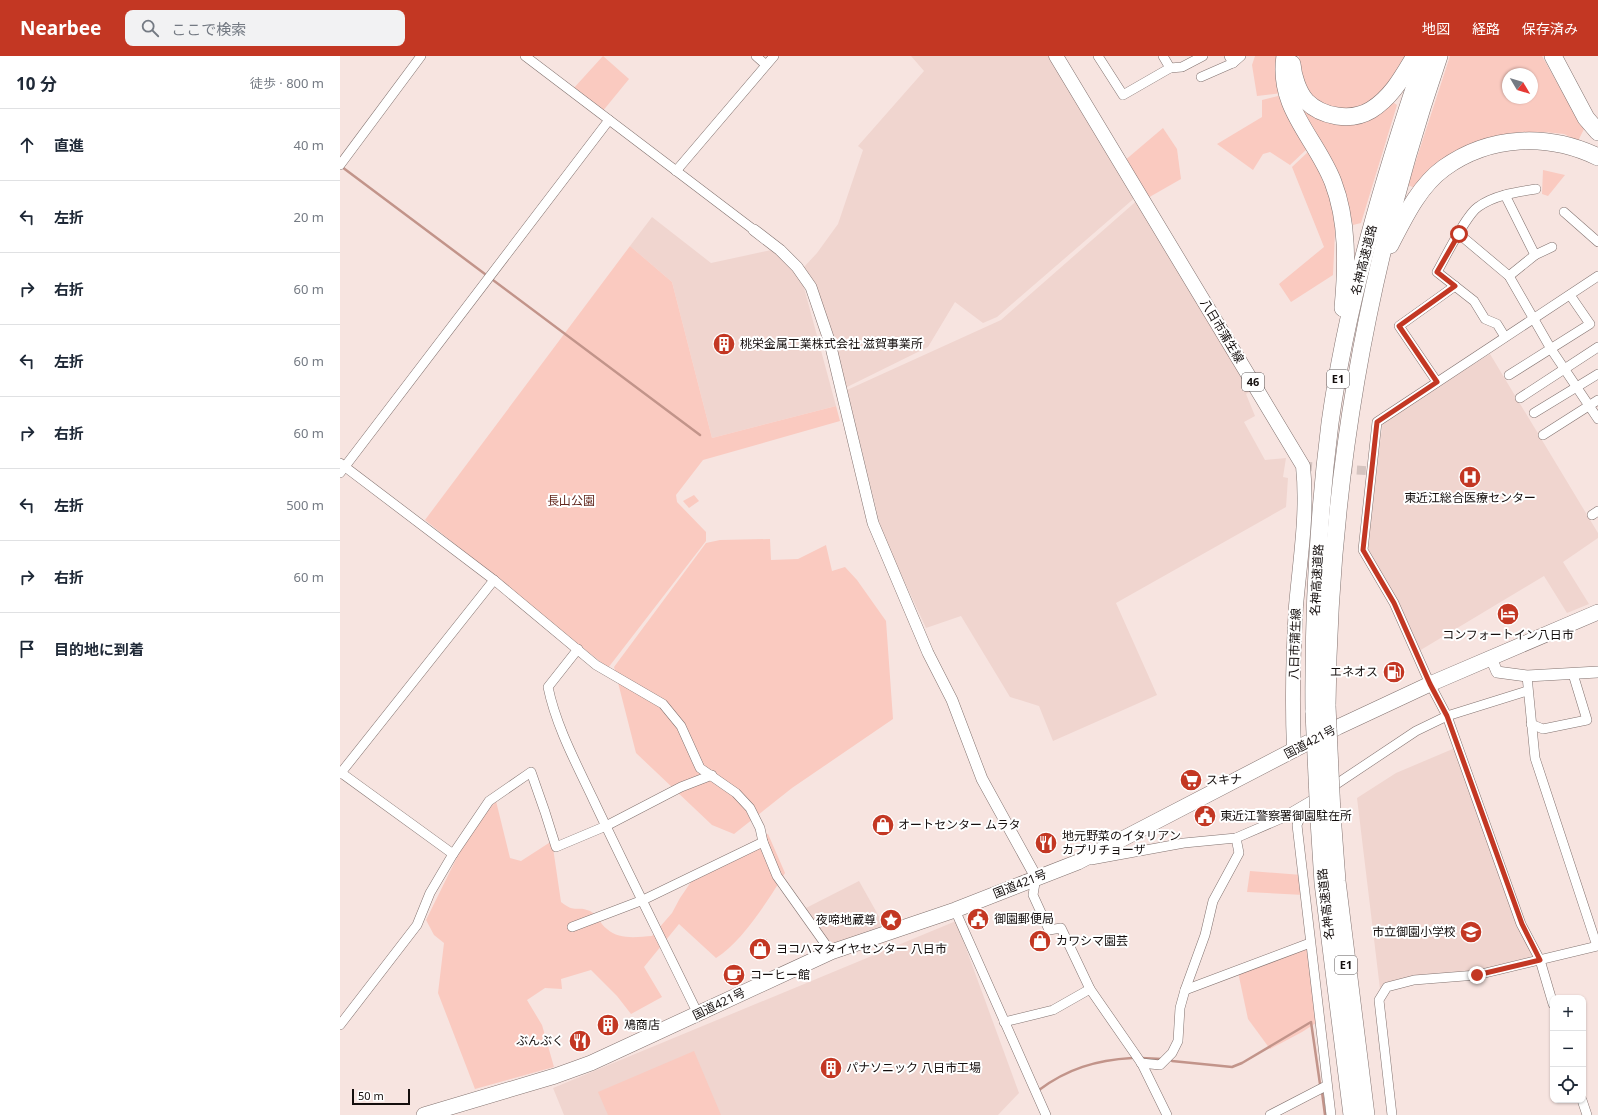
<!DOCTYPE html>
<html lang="ja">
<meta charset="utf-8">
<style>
body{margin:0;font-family:"Noto Sans","Noto Sans JP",sans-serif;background:#f2f2f3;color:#1f2937}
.controls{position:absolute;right:12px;bottom:12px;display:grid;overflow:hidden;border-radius:8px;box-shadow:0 1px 3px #0004}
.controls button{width:36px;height:36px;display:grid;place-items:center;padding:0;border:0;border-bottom:1px solid #e0e1e3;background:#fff;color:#1f2937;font:20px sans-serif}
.compass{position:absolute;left:1162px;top:12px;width:36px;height:36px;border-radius:50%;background:#fff;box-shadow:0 1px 3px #0004;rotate:128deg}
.scale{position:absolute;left:12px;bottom:10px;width:58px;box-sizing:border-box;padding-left:4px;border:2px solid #140e0d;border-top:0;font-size:11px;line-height:14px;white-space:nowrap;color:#140e0d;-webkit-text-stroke:3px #fff;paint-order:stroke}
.stop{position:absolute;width:12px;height:12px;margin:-9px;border:3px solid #c33723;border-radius:50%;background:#fff}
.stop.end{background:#c33723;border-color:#fff;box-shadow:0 1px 4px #0008}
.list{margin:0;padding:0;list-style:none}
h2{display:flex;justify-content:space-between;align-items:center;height:52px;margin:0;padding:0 16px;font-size:17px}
h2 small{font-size:13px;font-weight:400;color:#747a83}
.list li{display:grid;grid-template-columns:26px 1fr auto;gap:12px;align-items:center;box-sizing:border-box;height:72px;padding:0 16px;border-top:1px solid #e0e1e3}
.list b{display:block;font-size:15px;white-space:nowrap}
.list em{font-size:13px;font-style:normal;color:#747a83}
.icon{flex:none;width:22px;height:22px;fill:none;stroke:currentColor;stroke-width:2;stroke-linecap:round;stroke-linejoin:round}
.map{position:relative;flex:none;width:1258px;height:1059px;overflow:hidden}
header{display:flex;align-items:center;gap:24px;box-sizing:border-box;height:56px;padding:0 20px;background:#c33723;color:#fff}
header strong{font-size:19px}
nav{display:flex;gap:22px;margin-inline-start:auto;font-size:14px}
.search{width:280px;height:36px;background:#f2f2f3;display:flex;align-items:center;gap:10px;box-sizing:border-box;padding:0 14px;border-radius:8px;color:#747a83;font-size:15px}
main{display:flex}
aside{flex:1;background:#fff}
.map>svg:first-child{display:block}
.built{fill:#f0d5cf}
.green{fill:#facac0;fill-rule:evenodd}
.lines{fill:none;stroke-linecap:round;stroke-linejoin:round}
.stream{stroke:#c2948a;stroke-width:2.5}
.minor-tunnel{stroke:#d5c4c0;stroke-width:9;stroke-dasharray:9 4.5;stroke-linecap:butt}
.minor-casing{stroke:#82726f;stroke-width:10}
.tertiary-casing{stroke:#82726f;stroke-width:12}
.primary-casing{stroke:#82726f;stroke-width:15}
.trunk-casing{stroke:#82726f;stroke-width:16}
.motorway-casing{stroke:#82726f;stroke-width:18}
.minor{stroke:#fff;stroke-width:9}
.tertiary{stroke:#fff;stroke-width:11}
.primary{stroke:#fff;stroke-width:14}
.trunk{stroke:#fff;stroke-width:15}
.motorway{stroke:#fff;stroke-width:17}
.motorway-bridge-casing{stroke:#82726f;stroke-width:18;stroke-linecap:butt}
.motorway-bridge{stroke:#fff;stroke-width:17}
.route{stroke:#c33723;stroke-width:5}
.labels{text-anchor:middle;stroke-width:4;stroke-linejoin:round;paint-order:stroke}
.shield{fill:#fff;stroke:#5a5656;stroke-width:1}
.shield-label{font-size:11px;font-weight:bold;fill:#140e0d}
.street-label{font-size:12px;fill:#140e0d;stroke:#fff}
.poi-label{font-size:12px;fill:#140e0d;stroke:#fff;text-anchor:start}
.park-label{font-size:12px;fill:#61271d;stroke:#fff}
</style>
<header>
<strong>Nearbee</strong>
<div class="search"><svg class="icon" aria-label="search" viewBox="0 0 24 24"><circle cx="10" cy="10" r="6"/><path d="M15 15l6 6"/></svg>ここで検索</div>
<nav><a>地図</a><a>経路</a><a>保存済み</a></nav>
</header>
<main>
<aside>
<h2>10 分<small>徒歩 · 800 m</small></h2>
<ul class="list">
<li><svg class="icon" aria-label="ahead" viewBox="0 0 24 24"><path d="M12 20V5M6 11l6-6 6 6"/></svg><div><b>直進</b></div><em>40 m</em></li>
<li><svg class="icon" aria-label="left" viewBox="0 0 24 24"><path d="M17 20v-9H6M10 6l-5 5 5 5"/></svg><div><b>左折</b></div><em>20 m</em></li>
<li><svg class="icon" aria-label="right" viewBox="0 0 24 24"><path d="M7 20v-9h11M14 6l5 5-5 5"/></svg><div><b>右折</b></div><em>60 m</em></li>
<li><svg class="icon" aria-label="left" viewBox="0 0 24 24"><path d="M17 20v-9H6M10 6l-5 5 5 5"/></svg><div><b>左折</b></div><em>60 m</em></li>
<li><svg class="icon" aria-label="right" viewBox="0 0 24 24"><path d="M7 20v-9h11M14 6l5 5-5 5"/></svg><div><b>右折</b></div><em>60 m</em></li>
<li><svg class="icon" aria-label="left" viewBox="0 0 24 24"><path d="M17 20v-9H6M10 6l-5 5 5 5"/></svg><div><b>左折</b></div><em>500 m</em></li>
<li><svg class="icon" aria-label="right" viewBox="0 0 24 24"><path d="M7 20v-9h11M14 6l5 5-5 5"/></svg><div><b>右折</b></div><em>60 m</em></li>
<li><svg class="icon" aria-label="arrive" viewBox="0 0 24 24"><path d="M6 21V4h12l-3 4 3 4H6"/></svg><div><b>目的地に到着</b></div></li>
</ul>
</aside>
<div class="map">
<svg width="1258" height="1059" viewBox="0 0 1258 1059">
<rect width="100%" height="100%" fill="#f7e4e0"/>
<g class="built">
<polygon points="571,0 713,0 798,139 657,261 643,267 615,246 588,291 505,332 475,228 464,211 477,197 498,168 523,94 518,90 584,15"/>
<polygon points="801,141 918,330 906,338 915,360 904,366 925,404 946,402 943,421 948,422 946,451 776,547 817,639 713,685 699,650 670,641 621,560 586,572 542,477 507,334 661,264"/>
<polygon points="312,161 371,207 436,193 452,212 463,228 496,350 372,382 332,226 290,190"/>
<polygon points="1150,298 1258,477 1258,482 1223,506 1249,548 1227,557 1204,520 1079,595 1026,488 1043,365"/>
<polygon points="1115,692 1179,869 1193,902 1140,916 1047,929 1040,933 1017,742 1056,717"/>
<polygon points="519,825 546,873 491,891 464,853"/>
<polygon points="616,865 679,1037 658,1059 224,1059 213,1032"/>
</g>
<g class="green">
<polygon points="263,0 289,23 262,56 233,33"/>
<polygon points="915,0 939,0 942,37 917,40 912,9"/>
<polygon points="959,0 1068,0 1042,37 1022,50 1002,54 980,49 968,37 958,16"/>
<path d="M1110,0h92l22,39 21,32 -7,14 -14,-7 -20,-2h-25l-23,5 -79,52 -9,-4zM1168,18h24v24h-24z"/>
<polygon points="942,39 968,92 950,109 930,96 923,98 913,114 877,88 922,61 922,44"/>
<polygon points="1051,45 1057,49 1021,167 1013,169 1004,137 961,58 965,53 977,62"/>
<polygon points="823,72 837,93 841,123 806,143 783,106"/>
<polygon points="969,95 987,128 996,155 993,219 951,246 939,228 984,191 952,111"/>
<polygon points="1203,114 1225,119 1208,140 1202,138"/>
<polygon points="290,190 332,226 372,382 496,350 500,365 363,404 336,439 337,446 366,476 366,485 268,612 85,464"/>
<polygon points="354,439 359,445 349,452 343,445"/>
<polygon points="430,483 431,504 458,503 486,489 492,515 505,511 517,524 546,565 553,663 452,732 394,778 372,769 296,697 274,611 366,487 380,484"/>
<path d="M156,745l14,57 11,3 31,-20 9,61c15,12 16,3 29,9 8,4 10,13 17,18 12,11 30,8 45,7l20,-23 8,-15 13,-19 23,-18 52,-27 17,39c-16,26 -43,69 -69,85l-37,-34 -35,43 18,30 -31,17 -14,-18 -26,-26 -30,9 1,10 -17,-1 -18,12 15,25 12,42 -79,22 -37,-96 6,-50 -10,-8 -8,-15 45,-91z"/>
<polygon points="910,815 962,819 964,839 907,836"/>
<polygon points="970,887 979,965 962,976 930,993 908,963 898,916"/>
<polygon points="354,995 381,1059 268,1059 258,1036"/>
</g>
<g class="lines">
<g class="stream">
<polyline points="2,111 360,379"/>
<polyline points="801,1002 822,1003"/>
<polyline points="832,1005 892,1011 902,1007 971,966 980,1028"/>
<path d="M699,1034c28,-21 57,-30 93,-32"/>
<polyline points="982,1036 985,1059"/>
</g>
<polyline class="minor-tunnel" points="963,410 1031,415"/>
<g class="minor-casing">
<g id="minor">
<polyline points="185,0 414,174"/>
<polyline points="416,0 426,9"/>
<polyline points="758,0 783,39 830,12 823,0"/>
<polyline points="889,0 893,7 901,0"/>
<polyline points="830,12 842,11 863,0"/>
<polyline points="861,21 893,7"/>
<polyline points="0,109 81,0"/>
<polyline points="336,115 434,0"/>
<polyline points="1165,139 1195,199"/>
<polyline points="1224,156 1258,186"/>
<polyline points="1119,178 1169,220 1211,293 1258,363"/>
<polyline points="1169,220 1195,199 1212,191"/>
<path d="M1165,281l-8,-13 -12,-5 -11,-18 -37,-29c8,-14 29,-57 41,-65 16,-12 39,-15 58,-18"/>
<polyline points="1169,319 1250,268 1230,239"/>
<polyline points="1097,326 1059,270 1115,230"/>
<polyline points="1180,342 1258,291"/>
<polyline points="1194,357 1258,318"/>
<polyline points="1203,379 1258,344"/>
<polyline points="0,407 154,524 256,609 323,648 341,670 360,712 396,737 410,752 420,772 423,786 437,820 491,896"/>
<polyline points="0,417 269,64"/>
<polyline points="1252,459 1258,455"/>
<path d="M238,593l-30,38c8,39 28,76 45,112 34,72 70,143 105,215"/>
<polyline points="1191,668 1203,673 1247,664 1233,618"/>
<polyline points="0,716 113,798 90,837 77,869 0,969"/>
<polyline points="0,718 154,524"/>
<polyline points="989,733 1076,675 1107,660 1187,635"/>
<polyline points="966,749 957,769 991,1059"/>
<polyline points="113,798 149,745 191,716 205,756 216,791 266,770 341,731 372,719"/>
<polyline points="751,804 844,787 896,782 940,763 979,740"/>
<polyline points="696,821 693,839 709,874 721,872 750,933 802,1008 827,1059"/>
<polyline points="615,854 706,1059"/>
<polyline points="232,871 303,844 423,786"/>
<polyline points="845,934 970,887"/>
<polyline points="1213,948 1200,904 1181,868 1107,660 1090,628 1054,547 1023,494 1037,366 1258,220"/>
<polyline points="664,966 713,954 750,933"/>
<polyline points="801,1007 820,1009 832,997 838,985 840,952 845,934 865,879 873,845 899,797 896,782"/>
<polyline points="1242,1044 1247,1059"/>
<polyline points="930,1059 986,1030"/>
<polyline points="1052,1059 1039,944 1047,931 1074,924 1137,919 1257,890 1195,702 1187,620"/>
</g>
</g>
<g class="tertiary-casing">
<g id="tertiary">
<polyline points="414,174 440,194 457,211 471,231 490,287 533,467 588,597 612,644 642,723 696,821"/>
<polyline points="1151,602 1157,616 1187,620 1258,616"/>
</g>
</g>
<g class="primary-casing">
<path id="primary" d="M716,0l247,410c5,47 -3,94 -7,140 -3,48 -4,96 -2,144"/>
</g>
<g class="trunk-casing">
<polyline id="trunk" points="84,1059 215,1020 251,1007 491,896 615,854 738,806 998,671 1090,628 1258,556"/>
</g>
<g class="motorway-casing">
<g id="motorway">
<path d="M945,0c-8,52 31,82 48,126 15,39 14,84 10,126"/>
<polyline points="1213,0 1246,62 1258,76"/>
<path d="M952,8c1,12 6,28 14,37 16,16 45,21 65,9 21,-13 32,-34 44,-54"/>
<path d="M1050,189c14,-27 29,-59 54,-77 46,-33 104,-35 154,-11"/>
<path d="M987,650c2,-222 40,-440 112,-650"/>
<path d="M974,656c-1,-97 4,-193 16,-289 17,-123 55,-249 95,-367"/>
<polyline points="992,758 997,825 1026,1059"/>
<polyline points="979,764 983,827 1012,1059"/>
</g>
</g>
<use href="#minor" class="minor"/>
<use href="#tertiary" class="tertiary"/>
<use href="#primary" class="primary"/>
<use href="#trunk" class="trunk"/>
<use href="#motorway" class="motorway"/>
<g class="motorway-bridge-casing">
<g id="motorway-bridge">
<polyline points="987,650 992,758"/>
<polyline points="974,656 979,764"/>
</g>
</g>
<use href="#motorway-bridge" class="motorway-bridge"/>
</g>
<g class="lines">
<polyline class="route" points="1119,178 1097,216 1115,230 1059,270 1097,326 1037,366 1023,494 1054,547 1090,628 1107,660 1182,868 1200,904 1137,919"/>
</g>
<defs>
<g id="building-disc" transform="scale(1.15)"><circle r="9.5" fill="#c33723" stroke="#fff"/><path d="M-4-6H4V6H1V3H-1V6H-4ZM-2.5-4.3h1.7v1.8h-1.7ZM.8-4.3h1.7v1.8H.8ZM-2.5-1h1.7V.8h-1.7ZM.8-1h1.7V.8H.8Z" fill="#fff"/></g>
<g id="hospital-disc" transform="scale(1.15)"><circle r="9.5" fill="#c33723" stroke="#fff"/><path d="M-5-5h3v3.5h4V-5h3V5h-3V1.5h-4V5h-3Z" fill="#fff"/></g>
<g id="hotel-disc" transform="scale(1.15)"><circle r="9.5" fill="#c33723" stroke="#fff"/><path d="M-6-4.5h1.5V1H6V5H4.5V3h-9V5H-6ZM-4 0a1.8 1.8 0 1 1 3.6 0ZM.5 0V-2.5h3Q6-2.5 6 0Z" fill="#fff"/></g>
<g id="fuel-disc" transform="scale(1.15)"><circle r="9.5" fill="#c33723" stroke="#fff"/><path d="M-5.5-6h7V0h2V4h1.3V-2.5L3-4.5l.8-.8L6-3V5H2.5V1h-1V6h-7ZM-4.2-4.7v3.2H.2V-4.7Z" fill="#fff"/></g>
<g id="supermarket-disc" transform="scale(1.15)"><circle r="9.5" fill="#c33723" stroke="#fff"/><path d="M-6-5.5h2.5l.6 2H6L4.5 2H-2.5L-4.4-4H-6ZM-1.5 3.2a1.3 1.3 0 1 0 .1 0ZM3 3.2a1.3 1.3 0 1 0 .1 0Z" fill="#fff"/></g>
<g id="civic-disc" transform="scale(1.15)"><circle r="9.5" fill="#c33723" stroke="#fff"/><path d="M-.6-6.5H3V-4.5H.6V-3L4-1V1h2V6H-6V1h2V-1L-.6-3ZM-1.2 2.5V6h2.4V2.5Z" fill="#fff"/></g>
<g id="shop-disc" transform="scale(1.15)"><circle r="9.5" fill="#c33723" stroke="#fff"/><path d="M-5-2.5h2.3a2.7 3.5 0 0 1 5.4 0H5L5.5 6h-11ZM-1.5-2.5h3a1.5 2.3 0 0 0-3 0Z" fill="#fff"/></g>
<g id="restaurant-disc" transform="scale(1.15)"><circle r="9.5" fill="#c33723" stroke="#fff"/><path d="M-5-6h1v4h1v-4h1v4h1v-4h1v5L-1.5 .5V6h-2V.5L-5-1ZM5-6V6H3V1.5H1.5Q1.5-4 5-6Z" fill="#fff"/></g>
<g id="sight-disc" transform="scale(1.15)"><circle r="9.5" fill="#c33723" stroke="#fff"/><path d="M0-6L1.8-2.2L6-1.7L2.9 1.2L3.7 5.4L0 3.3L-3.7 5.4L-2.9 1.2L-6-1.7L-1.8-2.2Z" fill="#fff"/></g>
<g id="school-disc" transform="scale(1.15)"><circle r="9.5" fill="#c33723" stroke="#fff"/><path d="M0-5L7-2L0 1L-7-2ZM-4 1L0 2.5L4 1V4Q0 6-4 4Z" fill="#fff"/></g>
<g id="cafe-disc" transform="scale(1.15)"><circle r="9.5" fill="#c33723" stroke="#fff"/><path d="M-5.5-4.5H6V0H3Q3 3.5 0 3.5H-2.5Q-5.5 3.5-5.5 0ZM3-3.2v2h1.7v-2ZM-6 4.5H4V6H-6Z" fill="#fff"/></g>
</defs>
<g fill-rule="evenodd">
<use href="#building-disc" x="384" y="288"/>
<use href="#hospital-disc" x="1130" y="421"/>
<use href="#hotel-disc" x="1168" y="558"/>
<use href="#fuel-disc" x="1054" y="616"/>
<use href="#supermarket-disc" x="851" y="724"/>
<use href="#civic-disc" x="865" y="760"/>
<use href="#shop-disc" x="543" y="769"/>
<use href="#restaurant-disc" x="706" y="787"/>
<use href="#civic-disc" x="638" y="863"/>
<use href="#sight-disc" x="551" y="864"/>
<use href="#school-disc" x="1131" y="876"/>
<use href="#shop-disc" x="700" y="885"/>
<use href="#shop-disc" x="420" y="893"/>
<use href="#cafe-disc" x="394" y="919"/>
<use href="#building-disc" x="268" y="969"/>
<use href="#restaurant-disc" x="240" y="985"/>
<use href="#building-disc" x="491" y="1012"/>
</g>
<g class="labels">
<g class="shield">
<rect x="987" y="314" width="22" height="18" rx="3"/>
<rect x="902" y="317" width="22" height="18" rx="3"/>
<rect x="995" y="900" width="22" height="18" rx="3"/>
</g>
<g class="shield-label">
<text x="998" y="327">E1</text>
<text x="913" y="330">46</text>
<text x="1006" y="913">E1</text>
</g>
<g class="street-label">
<text transform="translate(1024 204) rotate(-76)" y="4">名神高速道路</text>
<text transform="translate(882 275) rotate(59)" y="4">八日市蒲生線</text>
<text transform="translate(977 524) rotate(-87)" y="4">名神高速道路</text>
<text transform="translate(955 588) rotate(-88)" y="4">八日市蒲生線</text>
<text transform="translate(970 686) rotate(-28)" y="4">国道421号</text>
<text transform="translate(680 828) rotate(-22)" y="4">国道421号</text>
<text transform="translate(986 848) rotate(-96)" y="4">名神高速道路</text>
<text transform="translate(379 948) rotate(-26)" y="4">国道421号</text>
</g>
<g class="poi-label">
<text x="400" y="292">桃栄金属工業株式会社 滋賀事業所</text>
<text x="1130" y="446" text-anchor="middle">東近江総合医療センター</text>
<text x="1168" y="583" text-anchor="middle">コンフォートイン八日市</text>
<text x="1038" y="620" text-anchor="end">エネオス</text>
<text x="866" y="728">スキナ</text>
<text x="880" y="764">東近江警察署御園駐在所</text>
<text x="558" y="773">オートセンター ムラタ</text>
<text x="722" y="784">地元野菜のイタリアン<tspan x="722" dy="14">カプリチョーザ</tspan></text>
<text x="654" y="867">御園郵便局</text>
<text x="536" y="868" text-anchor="end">夜啼地蔵尊</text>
<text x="1116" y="880" text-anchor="end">市立御園小学校</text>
<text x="716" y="889">カワシマ園芸</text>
<text x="436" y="897">ヨコハマタイヤセンター 八日市</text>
<text x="410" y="923">コーヒー館</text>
<text x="284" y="973">鳰商店</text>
<text x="224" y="989" text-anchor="end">ぶんぶく</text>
<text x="506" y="1016">パナソニック 八日市工場</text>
</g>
<g class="park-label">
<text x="231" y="449">長山公園</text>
</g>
</g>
</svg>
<div class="controls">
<button>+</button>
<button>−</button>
<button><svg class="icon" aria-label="locate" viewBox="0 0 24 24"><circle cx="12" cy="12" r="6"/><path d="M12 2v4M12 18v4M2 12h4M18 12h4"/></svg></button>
</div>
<svg class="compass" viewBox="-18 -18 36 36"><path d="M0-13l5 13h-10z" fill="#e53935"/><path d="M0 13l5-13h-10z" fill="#747a83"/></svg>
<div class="scale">50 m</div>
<div class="stop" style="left:1119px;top:178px"></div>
<div class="stop end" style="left:1137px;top:919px"></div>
</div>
</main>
